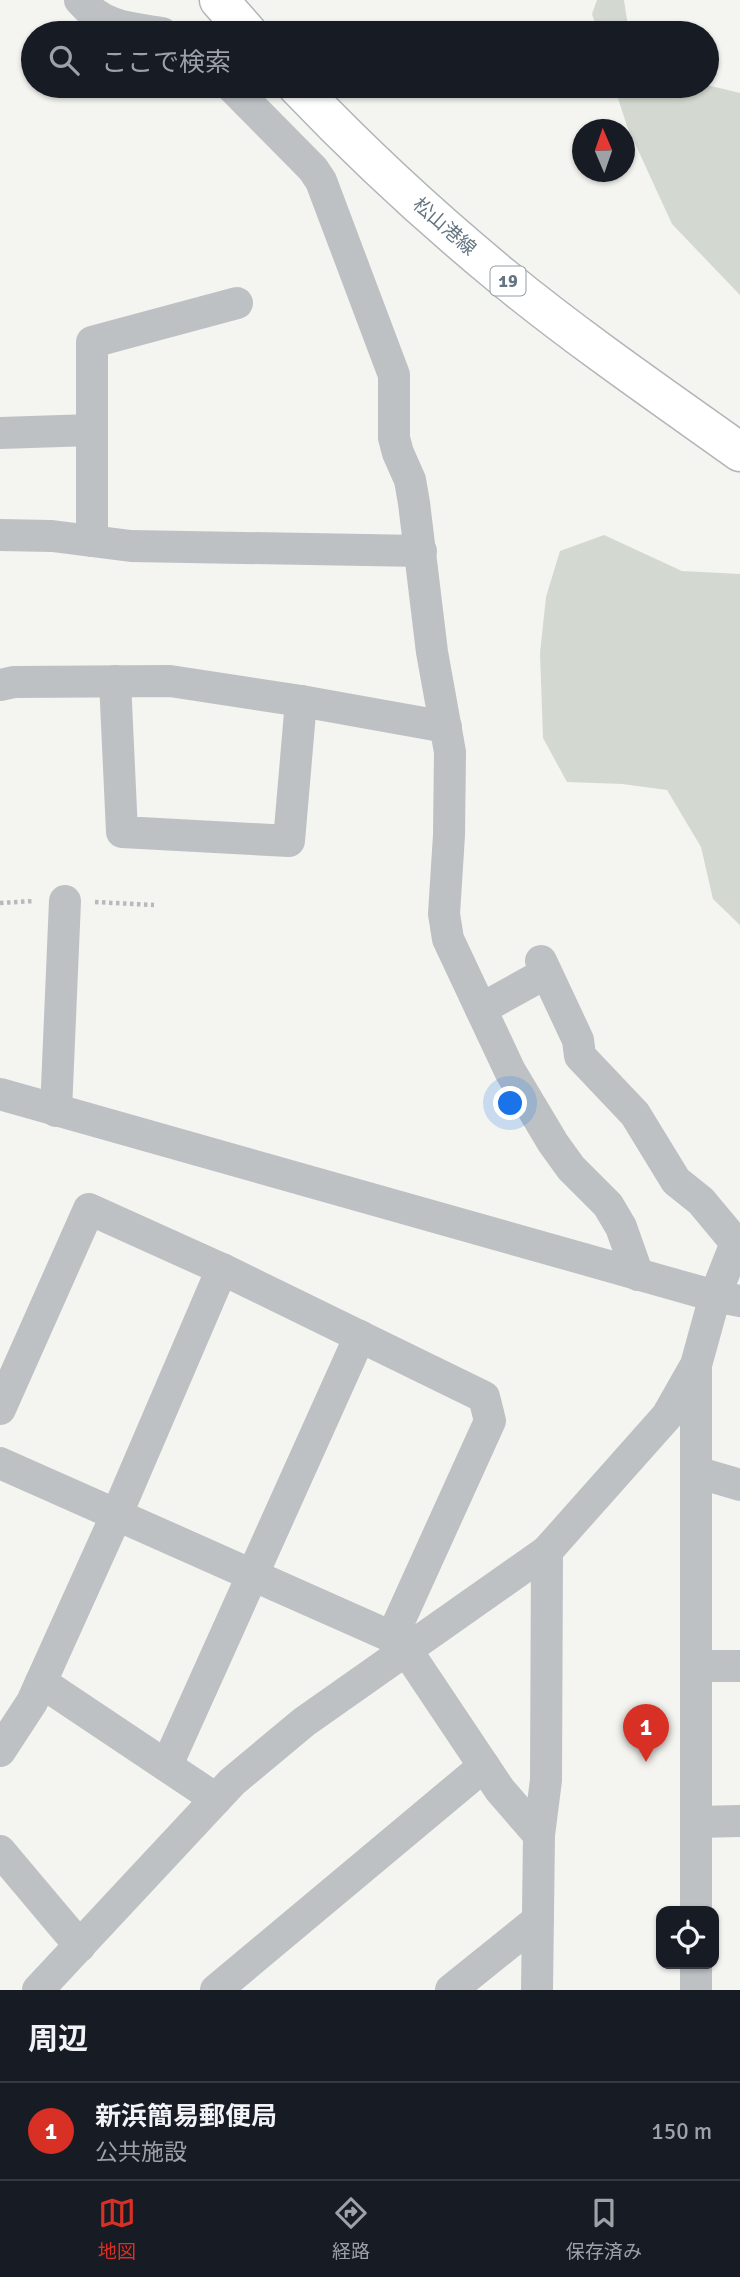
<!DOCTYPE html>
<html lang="ja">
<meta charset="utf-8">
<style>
body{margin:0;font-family:Signika,"Noto Sans JP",sans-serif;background:#242831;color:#f1f3f6}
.controls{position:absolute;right:21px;bottom:21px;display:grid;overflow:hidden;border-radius:14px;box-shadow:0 2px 5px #0004}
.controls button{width:63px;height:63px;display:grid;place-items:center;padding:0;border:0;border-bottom:2px solid #363941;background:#171b24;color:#f1f3f6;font:35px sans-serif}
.compass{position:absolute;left:572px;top:119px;width:63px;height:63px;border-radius:50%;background:#171b24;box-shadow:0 2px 5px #0004;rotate:358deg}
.you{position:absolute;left:511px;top:1104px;width:24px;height:24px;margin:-18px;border:5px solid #fff;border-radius:50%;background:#1a73e8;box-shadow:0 0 0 10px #1a73e833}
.badge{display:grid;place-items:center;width:46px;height:46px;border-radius:50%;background:#d93025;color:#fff;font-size:23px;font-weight:700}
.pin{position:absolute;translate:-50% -58px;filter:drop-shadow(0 2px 4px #0008)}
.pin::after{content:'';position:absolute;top:37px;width:24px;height:21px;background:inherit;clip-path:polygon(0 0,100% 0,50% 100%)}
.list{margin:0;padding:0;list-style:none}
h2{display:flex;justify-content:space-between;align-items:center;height:91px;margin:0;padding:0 28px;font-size:30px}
h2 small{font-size:23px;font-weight:400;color:#9ea1a6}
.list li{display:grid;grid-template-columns:46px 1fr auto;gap:21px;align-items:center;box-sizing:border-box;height:98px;padding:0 28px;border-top:2px solid #363941}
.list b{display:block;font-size:26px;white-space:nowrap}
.list p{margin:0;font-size:23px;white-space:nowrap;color:#9ea1a6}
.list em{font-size:23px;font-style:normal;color:#9ea1a6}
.icon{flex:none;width:38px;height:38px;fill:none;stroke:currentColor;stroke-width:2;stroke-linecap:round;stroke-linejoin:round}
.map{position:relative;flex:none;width:740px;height:1990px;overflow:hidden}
.search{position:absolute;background:#171b24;box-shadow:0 2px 5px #0004;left:21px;right:21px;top:21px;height:77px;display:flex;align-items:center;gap:18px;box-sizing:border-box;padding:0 24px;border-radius:38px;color:#9ea1a6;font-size:26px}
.sheet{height:189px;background:#171b24}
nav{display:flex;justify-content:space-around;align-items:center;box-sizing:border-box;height:98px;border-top:2px solid #363941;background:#171b24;font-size:19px;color:#9ea1a6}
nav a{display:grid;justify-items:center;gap:4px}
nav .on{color:#d93025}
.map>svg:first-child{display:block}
.green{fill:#d3d9d0}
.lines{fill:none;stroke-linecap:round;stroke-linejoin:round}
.primary-casing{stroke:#b0b5b8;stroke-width:41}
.path{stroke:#b7babc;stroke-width:4.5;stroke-dasharray:3.5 3.5;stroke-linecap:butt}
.minor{stroke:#bdc1c4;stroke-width:32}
.primary{stroke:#fff;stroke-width:38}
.labels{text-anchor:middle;stroke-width:7;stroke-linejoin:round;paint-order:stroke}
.shield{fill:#fff;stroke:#929ea7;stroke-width:2}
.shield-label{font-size:18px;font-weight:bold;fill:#647481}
.street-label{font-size:19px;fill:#647481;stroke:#fff}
</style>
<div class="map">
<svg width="740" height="1990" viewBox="0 0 740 1990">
<rect width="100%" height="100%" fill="#f4f4f0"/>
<g class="green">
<polygon points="597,0 624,0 629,33 598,33 592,14"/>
<polygon points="614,86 711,86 740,93 740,295 672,224 627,126"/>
<polygon points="604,535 682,571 740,574 740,925 713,899 701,847 667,790 622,784 567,782 543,738 540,653 546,597 560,551"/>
</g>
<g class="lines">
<g class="primary-casing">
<g id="primary">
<polyline points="219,0 248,33"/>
<path d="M297,86c65,68 134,132 207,192 76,62 156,117 236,174"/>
</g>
</g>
<g class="path">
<polyline points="95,902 154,905"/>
<polyline points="0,903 34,901"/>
</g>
<g class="minor">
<path d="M80,0c23,27 49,28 82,33"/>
<polyline points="231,86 313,169 321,181 394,375 394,438 398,453 410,480 414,503 432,652 450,752 449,835 444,914 448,939 510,1071 553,1143 571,1168 608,1205 621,1227 638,1275"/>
<polyline points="0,433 92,430"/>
<polyline points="0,535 52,536 131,546 421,551"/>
<polyline points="92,541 92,342 237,303"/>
<polyline points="115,681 122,832 289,841 301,701"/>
<polyline points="0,685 14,682 170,681 301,701 446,727"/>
<polyline points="481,1009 546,973"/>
<polyline points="0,1094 715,1296 740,1301"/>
<polyline points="56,1111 65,901"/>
<polyline points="0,1409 89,1209 222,1269 484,1397 490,1421 392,1637"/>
<polyline points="0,1463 392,1637 407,1651 500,1790 539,1835"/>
<polyline points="696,1472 740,1485"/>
<polyline points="696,1666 740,1666"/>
<polyline points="41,1682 216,1799"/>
<polyline points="0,1751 32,1702 41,1682 116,1516 222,1269"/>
<polyline points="167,1765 360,1336"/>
<polyline points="696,1822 740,1821"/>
<polyline points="0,1851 80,1946"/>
<polyline points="696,1911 696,1367"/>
<polyline points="38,1990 232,1782 304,1722 547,1551 667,1416 696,1365 715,1296 736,1243 701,1201 676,1181 635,1114 580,1056 578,1040 541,961"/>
<polyline points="216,1990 484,1766"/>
<polyline points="451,1990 538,1920"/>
<polyline points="537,1990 539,1835 546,1780 547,1551"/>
<polyline points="696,1990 696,1964"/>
</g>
<use href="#primary" class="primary"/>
</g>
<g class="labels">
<rect class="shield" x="490.5" y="266.5" width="35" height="29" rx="5"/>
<g class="shield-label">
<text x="508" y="287">19</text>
</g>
<g class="street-label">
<text transform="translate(445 226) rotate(41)" y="7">松山港線</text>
</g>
</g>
</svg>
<div class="controls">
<button><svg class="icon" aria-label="locate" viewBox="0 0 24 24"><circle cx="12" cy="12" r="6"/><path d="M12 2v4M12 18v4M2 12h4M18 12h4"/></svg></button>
</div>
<svg class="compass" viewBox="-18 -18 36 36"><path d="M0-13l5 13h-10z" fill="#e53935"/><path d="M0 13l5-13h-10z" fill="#9ea1a6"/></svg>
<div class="you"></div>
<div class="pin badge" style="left:646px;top:1762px">1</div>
<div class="search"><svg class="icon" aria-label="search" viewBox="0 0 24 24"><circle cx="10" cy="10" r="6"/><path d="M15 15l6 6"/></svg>ここで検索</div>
</div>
<section class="sheet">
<h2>周辺<small></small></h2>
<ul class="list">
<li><span class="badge">1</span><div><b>新浜簡易郵便局</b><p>公共施設</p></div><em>150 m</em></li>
</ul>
</section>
<nav>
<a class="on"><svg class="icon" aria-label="map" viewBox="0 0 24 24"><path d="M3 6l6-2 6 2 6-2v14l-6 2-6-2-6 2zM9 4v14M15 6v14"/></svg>地図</a>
<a><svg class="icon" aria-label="directions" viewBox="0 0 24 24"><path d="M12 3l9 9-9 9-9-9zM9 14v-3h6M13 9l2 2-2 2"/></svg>経路</a>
<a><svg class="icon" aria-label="saved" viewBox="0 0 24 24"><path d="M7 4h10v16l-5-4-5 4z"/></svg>保存済み</a>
</nav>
